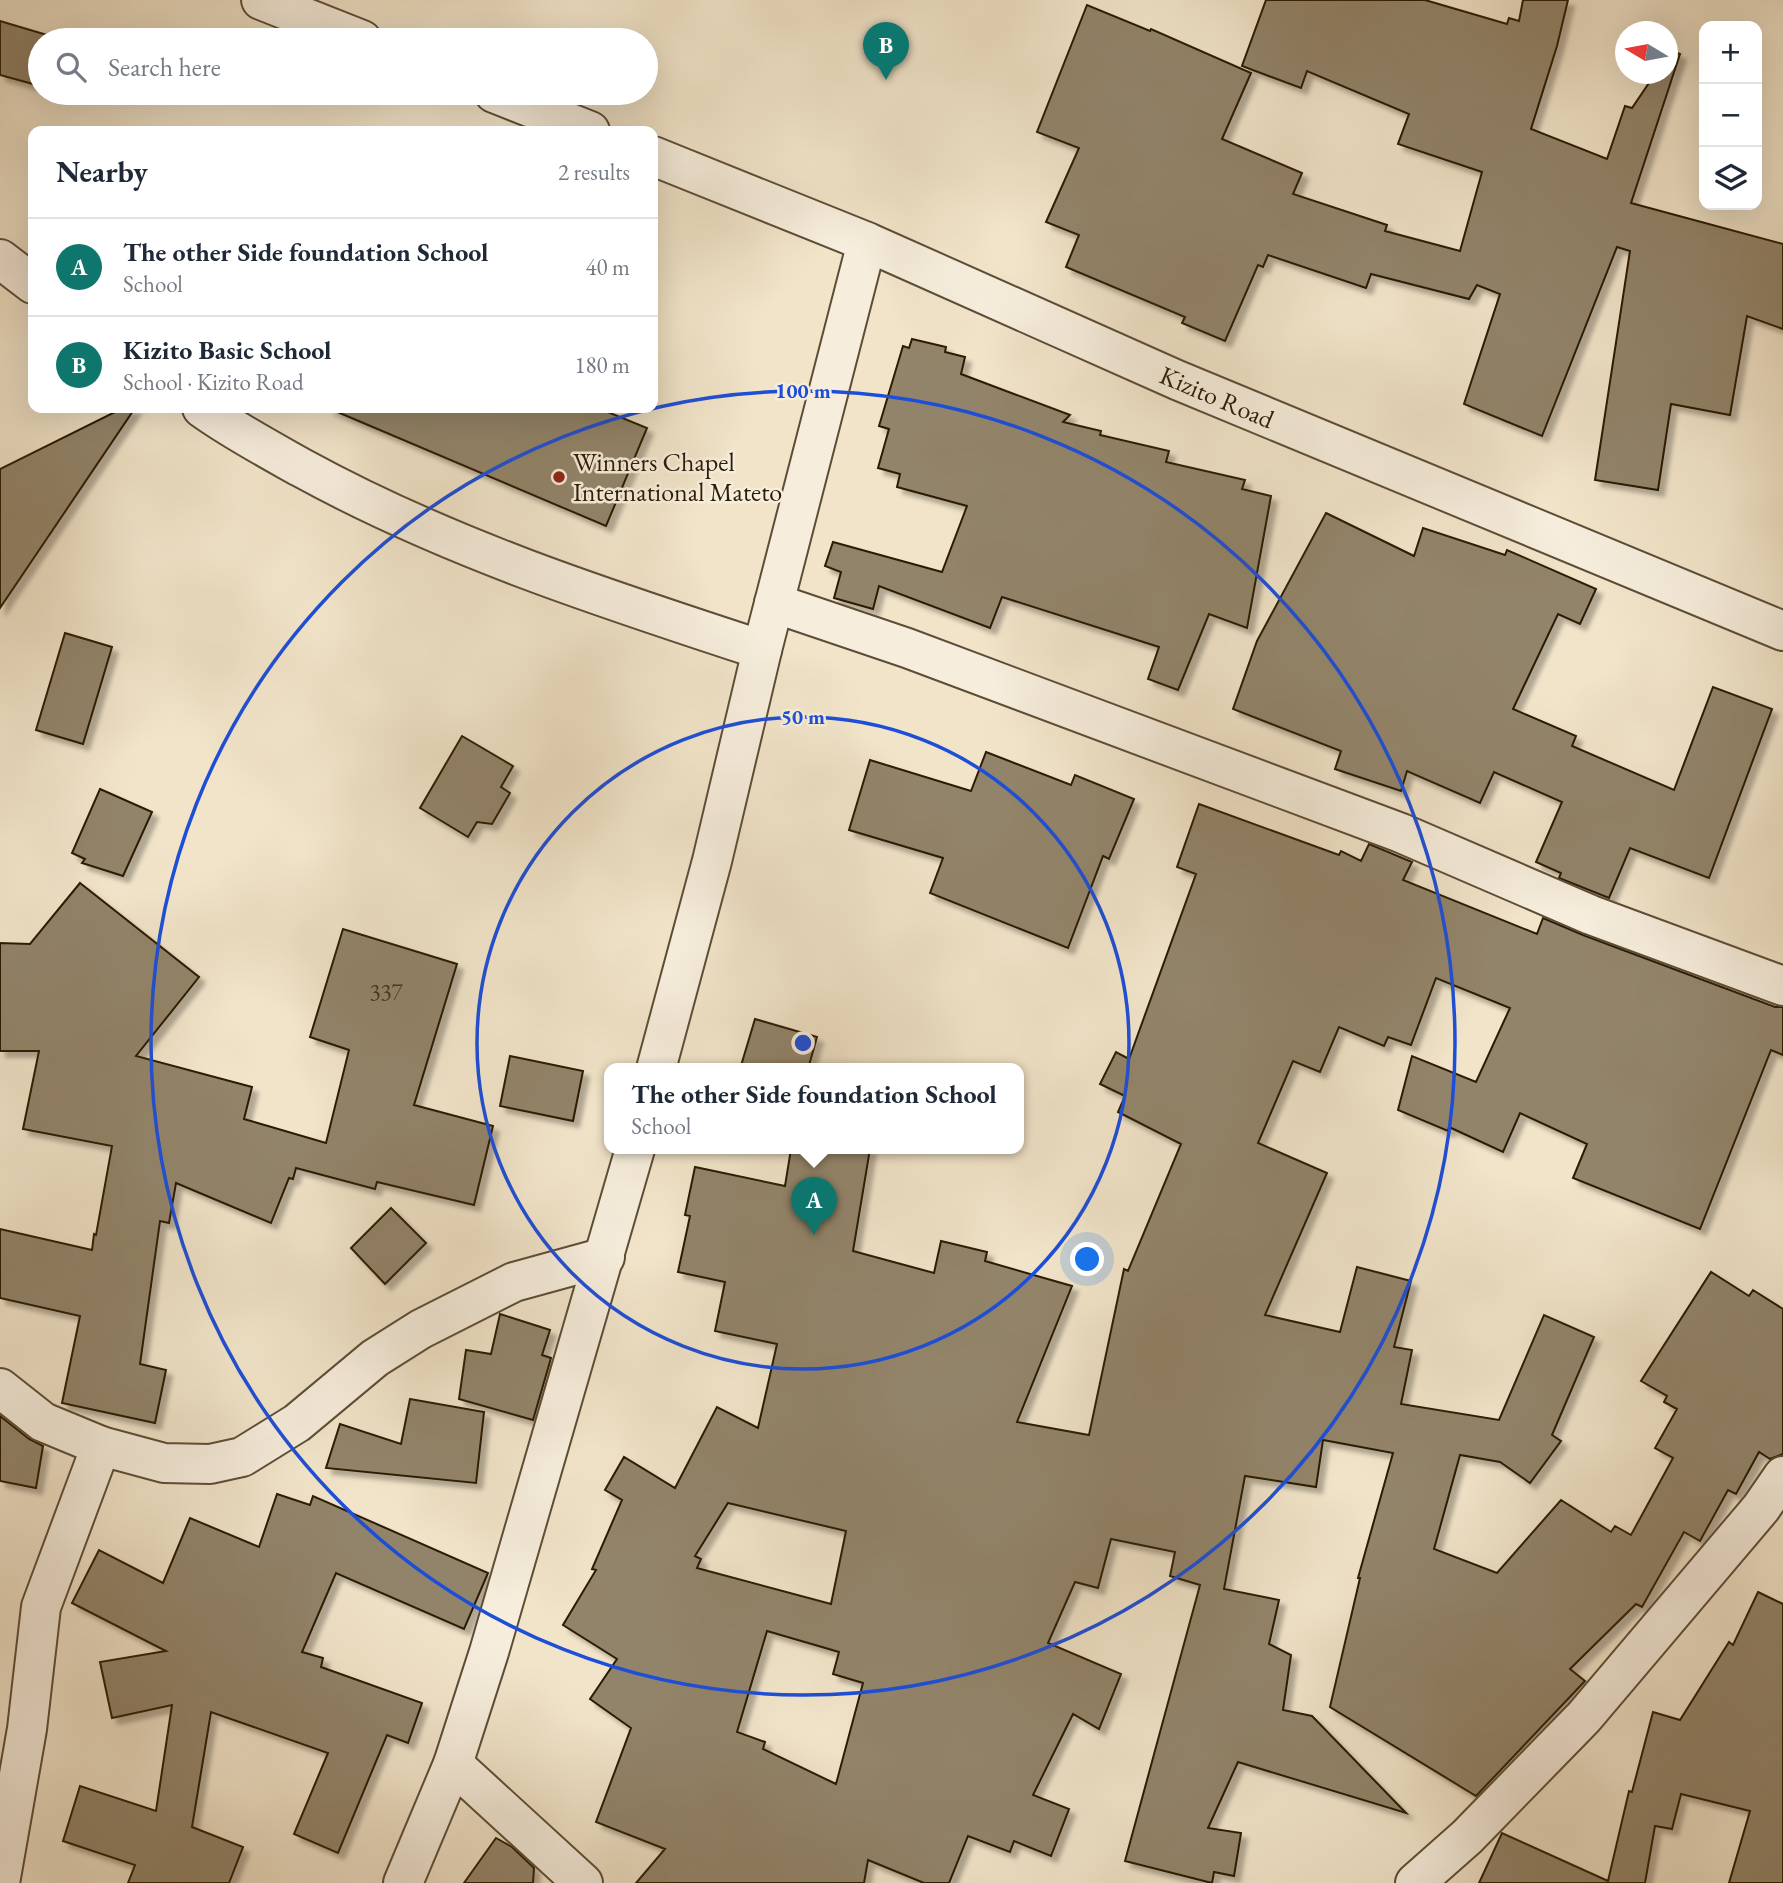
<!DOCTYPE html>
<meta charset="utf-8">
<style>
body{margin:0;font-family:"EB Garamond",serif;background:#f6f6f7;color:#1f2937}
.controls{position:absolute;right:21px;top:21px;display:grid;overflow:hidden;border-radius:14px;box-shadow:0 7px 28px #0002}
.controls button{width:63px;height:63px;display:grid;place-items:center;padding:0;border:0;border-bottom:2px solid #e0e1e3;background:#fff;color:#1f2937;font:35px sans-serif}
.compass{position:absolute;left:1615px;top:21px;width:63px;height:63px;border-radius:50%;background:#fff;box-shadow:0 7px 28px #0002;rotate:280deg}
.you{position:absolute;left:1088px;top:1260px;width:24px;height:24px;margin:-18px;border:5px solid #fff;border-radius:50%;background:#1a73e8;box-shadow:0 0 0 10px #1a73e833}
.badge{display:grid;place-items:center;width:46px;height:46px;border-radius:50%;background:#0f766e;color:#fff;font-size:23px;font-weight:700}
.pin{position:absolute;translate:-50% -58px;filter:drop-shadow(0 2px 4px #0008)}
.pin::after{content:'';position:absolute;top:37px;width:24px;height:21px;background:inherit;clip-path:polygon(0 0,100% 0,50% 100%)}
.popup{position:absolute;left:604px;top:1063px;width:420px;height:91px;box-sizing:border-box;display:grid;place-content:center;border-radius:14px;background:#fff;filter:drop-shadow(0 2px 5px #0005);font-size:23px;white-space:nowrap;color:#747a83}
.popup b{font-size:26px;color:#1f2937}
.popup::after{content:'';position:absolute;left:50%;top:100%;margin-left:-14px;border:14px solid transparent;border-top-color:#fff}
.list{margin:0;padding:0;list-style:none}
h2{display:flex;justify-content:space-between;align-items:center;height:91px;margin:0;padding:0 28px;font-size:30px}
h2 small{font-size:23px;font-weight:400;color:#747a83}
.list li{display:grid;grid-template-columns:46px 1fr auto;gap:21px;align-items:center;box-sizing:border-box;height:98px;padding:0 28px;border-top:2px solid #e0e1e3}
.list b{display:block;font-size:26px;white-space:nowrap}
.list p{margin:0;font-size:23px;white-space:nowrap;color:#747a83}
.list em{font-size:23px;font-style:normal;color:#747a83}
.icon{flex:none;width:38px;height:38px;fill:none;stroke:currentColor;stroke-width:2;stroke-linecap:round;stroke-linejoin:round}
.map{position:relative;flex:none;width:1783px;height:1883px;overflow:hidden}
.search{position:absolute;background:#fff;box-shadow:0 7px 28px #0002;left:28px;top:28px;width:630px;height:77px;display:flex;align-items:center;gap:18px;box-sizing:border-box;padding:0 24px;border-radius:38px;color:#747a83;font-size:26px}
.panel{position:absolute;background:#fff;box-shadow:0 7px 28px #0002;left:28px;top:126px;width:630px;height:287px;border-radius:14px}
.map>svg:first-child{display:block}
.building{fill:#92846b;stroke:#2c1b05;stroke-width:2;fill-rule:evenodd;filter:url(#shadow)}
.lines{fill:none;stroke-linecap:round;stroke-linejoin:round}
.minor-casing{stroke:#5d4d36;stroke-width:42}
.minor{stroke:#f6eddc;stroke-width:38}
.ring{fill:none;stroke:#1d4ed8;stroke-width:3.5}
.poi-dot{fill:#8f2418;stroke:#f6eddc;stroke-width:2.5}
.labels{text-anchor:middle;stroke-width:5;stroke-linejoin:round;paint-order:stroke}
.number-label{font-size:23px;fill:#46351e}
.street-label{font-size:26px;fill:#2c1b05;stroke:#f6eddc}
.poi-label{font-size:26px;fill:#2c1b05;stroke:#f6eddc;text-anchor:start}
.centre{fill:#1d4ed8;stroke:#f6eddc;stroke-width:3.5}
.ring-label{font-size:21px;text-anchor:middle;font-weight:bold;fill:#1d4ed8;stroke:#f6eddc;stroke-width:5;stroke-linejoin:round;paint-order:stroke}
</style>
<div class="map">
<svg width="1783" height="1883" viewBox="0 0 1783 1883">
<defs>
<filter id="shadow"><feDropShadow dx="6" dy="6" stdDeviation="2" flood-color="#0004"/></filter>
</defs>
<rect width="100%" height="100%" fill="#f1e4c9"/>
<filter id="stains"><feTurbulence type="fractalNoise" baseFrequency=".00286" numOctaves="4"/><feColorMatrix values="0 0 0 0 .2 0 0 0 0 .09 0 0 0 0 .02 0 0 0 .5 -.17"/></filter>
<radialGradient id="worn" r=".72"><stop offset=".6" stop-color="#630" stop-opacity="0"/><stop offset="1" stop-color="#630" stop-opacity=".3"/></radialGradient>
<g class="building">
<polygon points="1266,0 1425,0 1507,24 1509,18 1519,21 1523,0 1568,0 1557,46 1531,129 1607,159 1625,106 1632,108 1655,74 1668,74 1668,56 1671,50 1680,54 1631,203 1783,244 1783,329 1747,316 1730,415 1671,404 1658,490 1595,480 1630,251 1617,247 1542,436 1464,404 1500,294 1477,285 1469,299 1371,274 1366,288 1268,255 1263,267 1258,265 1225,341 1182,323 1185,317 1066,267 1079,235 1046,222 1079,148 1037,132 1087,5 1150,31 1151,29 1251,73 1222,139 1302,173 1293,194 1387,225 1385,231 1460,251 1482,172 1398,144 1409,114 1307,71 1301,88 1242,66"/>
<polygon points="0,21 47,35 46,40 40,40 40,59 33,84 0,75"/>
<polygon points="912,339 946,347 945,352 965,357 961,374 1070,415 1063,422 1101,431 1100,435 1169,451 1166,462 1245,480 1242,489 1271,496 1247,628 1209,614 1178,690 1148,679 1159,647 1002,597 990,628 879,586 873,609 834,598 841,572 825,566 833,542 942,572 967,506 897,487 900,474 878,468 889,429 879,426 903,346 909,348"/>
<polygon points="123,408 135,408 0,608 0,469"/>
<polygon points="328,408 598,408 647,428 606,526"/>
<polygon points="1326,513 1414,556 1423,528 1505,555 1507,550 1596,589 1580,624 1558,614 1513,709 1576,736 1572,746 1674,790 1713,687 1772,709 1709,878 1630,848 1609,898 1559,878 1561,873 1536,862 1562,802 1494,772 1480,803 1407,771 1401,791 1335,769 1341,751 1233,709 1257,641"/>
<polygon points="65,633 112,647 83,744 36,730"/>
<polygon points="462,736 513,766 501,787 510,793 492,824 477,822 468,837 420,808"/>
<polygon points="986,752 1071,785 1075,775 1134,799 1109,859 1103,856 1068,948 930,893 943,858 849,830 870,760 971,791"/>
<polygon points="100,789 152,812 123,876 82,863 85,859 72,853"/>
<path d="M1199,804l140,51 2,-4 20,10 8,-17 43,18 -9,18 134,54 6,-16 40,17 192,72h8v48l-12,-5 -71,179 -127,-51 14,-34 -67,-31 -17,39 -54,-25 -1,4 -50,-21 14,-54 64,26 34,-74 -74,-30 -25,67 -23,-8 -4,9 -45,-19 -19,45 -27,-11 -35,82 69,30 -62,142 75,17 17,-65 54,14 -17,66 18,3 -11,54 98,16 45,-105 50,22 -42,98 9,6 -31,42 -30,-21 -40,-7 -26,94 63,24 64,-73 50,32 4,-6 16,9 42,-77 -18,-10 22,-39 -13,-7 3,-6 -26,-15 70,-109 38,24 4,-6 30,19v145l-13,5 -11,-7 -23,42 -8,-4 -28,51 -16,-9 -42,75 -6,-3 -66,65 15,12 -109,115 -146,-89 30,-129h-2l35,-125 -70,-13 -7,47 -71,-11 -21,113 55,11 -10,44 22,11 -8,55 29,6 94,97 -168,-51 -30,66 33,5 -7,43 -20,-4 -2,11 -87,-22 75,-276 -30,-9 5,-24 -64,-13 -13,49 -23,-6 -27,61 73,31 -22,55 -26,-15 -40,81 36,14 -18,47 -37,-15 -4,11 -42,-16 -19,47h-25l-56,-23 -4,23h-228l29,-34 -69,-27 35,-94 -41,-29 27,-40 -54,-34 33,-55 -4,-1 30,-69 -17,-10 19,-33 51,31 42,-81 41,21 19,-84 -62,-13 10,-49 -47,-10 12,-56 -5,-1 10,-48 90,19 6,-37h79l-17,102 81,22 7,-32 46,11 -2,9 87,25 -55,136 72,13 35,-166 4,2 53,-127 -63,-32 7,-16 -25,-12 16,-32 13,7 67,-185 -19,-7zM728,1503l118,28 -15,73 -134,-36 4,-9 -6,-3zM767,1631l72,21 -6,22 30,9 -27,101 -73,-35 2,-7 -28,-10z"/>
<polygon points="80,883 199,977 136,1056 252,1087 244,1119 326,1143 349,1050 310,1037 343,929 457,964 414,1105 493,1126 474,1205 377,1182 375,1189 296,1168 293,1179 289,1178 271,1223 176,1183 169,1223 160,1221 140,1364 166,1370 155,1423 62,1403 80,1316 0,1298 0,1229 92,1250 94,1234 96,1235 112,1146 23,1129 39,1051 0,1051 0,943 30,944"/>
<polygon points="755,1019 817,1037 808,1069 740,1069"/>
<polygon points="510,1056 583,1071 573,1121 500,1106"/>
<polygon points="391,1208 426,1243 385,1284 351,1248"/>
<polygon points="500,1314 550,1330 542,1355 551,1358 533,1420 459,1399 466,1350 491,1354"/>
<polygon points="410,1399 484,1412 476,1483 326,1468 340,1424 401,1444"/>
<polygon points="0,1416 29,1439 43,1446 36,1488 0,1481"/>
<polygon points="277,1494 310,1505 313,1496 488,1573 464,1629 336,1573 302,1652 323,1658 321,1667 422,1703 408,1743 387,1735 338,1853 294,1834 328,1753 211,1712 192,1827 243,1847 229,1883 128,1883 135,1865 63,1841 80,1786 156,1811 172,1705 112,1718 100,1662 166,1651 72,1603 99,1550 163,1583 190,1518 259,1547"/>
<polygon points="1758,1592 1783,1604 1783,1883 1729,1883 1750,1811 1681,1794 1672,1829 1655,1826 1645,1883 1479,1883 1502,1833 1608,1881 1629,1791 1632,1792 1653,1712 1680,1720 1729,1642 1733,1645"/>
<polygon points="496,1838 512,1847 534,1868 533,1883 464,1883"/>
</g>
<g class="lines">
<g class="minor-casing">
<g id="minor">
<polyline points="261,0 362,40"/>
<polyline points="494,93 590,131"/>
<polyline points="653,156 867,242 1177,380 1783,631"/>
<polyline points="0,259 33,284"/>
<path d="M202,408c32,23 66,41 100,60 146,80 304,131 460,182"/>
<polyline points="774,603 907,648 1401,833 1591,915 1783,986"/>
<polyline points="656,1069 712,861 762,650 867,242"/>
<polyline points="0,1388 43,1422 101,1446 164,1463 210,1464 242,1457 297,1423 375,1358 421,1329 514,1282 605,1257"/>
<polyline points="453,1764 583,1883"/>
<polyline points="0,1883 27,1729 41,1607 101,1446"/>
<polyline points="403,1883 453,1764 489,1652 635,1149"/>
<polyline points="1415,1883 1467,1837 1584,1717 1761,1508 1783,1476"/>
</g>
</g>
<use href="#minor" class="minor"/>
</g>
<g class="ring">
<circle cx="803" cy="1043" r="326"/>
<circle cx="803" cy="1043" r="652"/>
</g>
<circle class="poi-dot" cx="559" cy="477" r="7"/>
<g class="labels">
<g class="number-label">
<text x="386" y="1000">337</text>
</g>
<g class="street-label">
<text transform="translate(1217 397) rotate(23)" y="9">Kizito Road</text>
</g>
<g class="poi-label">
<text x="573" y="471">Winners Chapel<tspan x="573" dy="30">International Mateto</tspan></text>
</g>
</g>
<circle cx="803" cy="1043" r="10" class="centre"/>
<g class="ring-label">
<text x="803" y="398">100 m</text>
<text x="803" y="724">50 m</text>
</g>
<rect width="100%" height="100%" filter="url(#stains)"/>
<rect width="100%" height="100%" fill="url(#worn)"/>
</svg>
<div class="controls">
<button>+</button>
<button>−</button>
<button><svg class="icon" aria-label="layers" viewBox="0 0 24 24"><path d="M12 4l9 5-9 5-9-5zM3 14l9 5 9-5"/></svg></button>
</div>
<svg class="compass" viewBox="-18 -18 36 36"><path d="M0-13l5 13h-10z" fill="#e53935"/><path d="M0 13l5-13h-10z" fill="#747a83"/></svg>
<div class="you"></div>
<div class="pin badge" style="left:814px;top:1235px">A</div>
<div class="popup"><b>The other Side foundation School</b>School</div>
<div class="pin badge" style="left:886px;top:80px">B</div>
<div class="search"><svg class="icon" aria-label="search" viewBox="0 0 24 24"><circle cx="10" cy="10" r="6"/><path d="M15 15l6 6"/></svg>Search here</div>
<section class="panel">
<h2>Nearby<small>2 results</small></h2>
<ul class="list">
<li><span class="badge">A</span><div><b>The other Side foundation School</b><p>School</p></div><em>40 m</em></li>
<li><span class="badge">B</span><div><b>Kizito Basic School</b><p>School · Kizito Road</p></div><em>180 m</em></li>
</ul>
</section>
</div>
